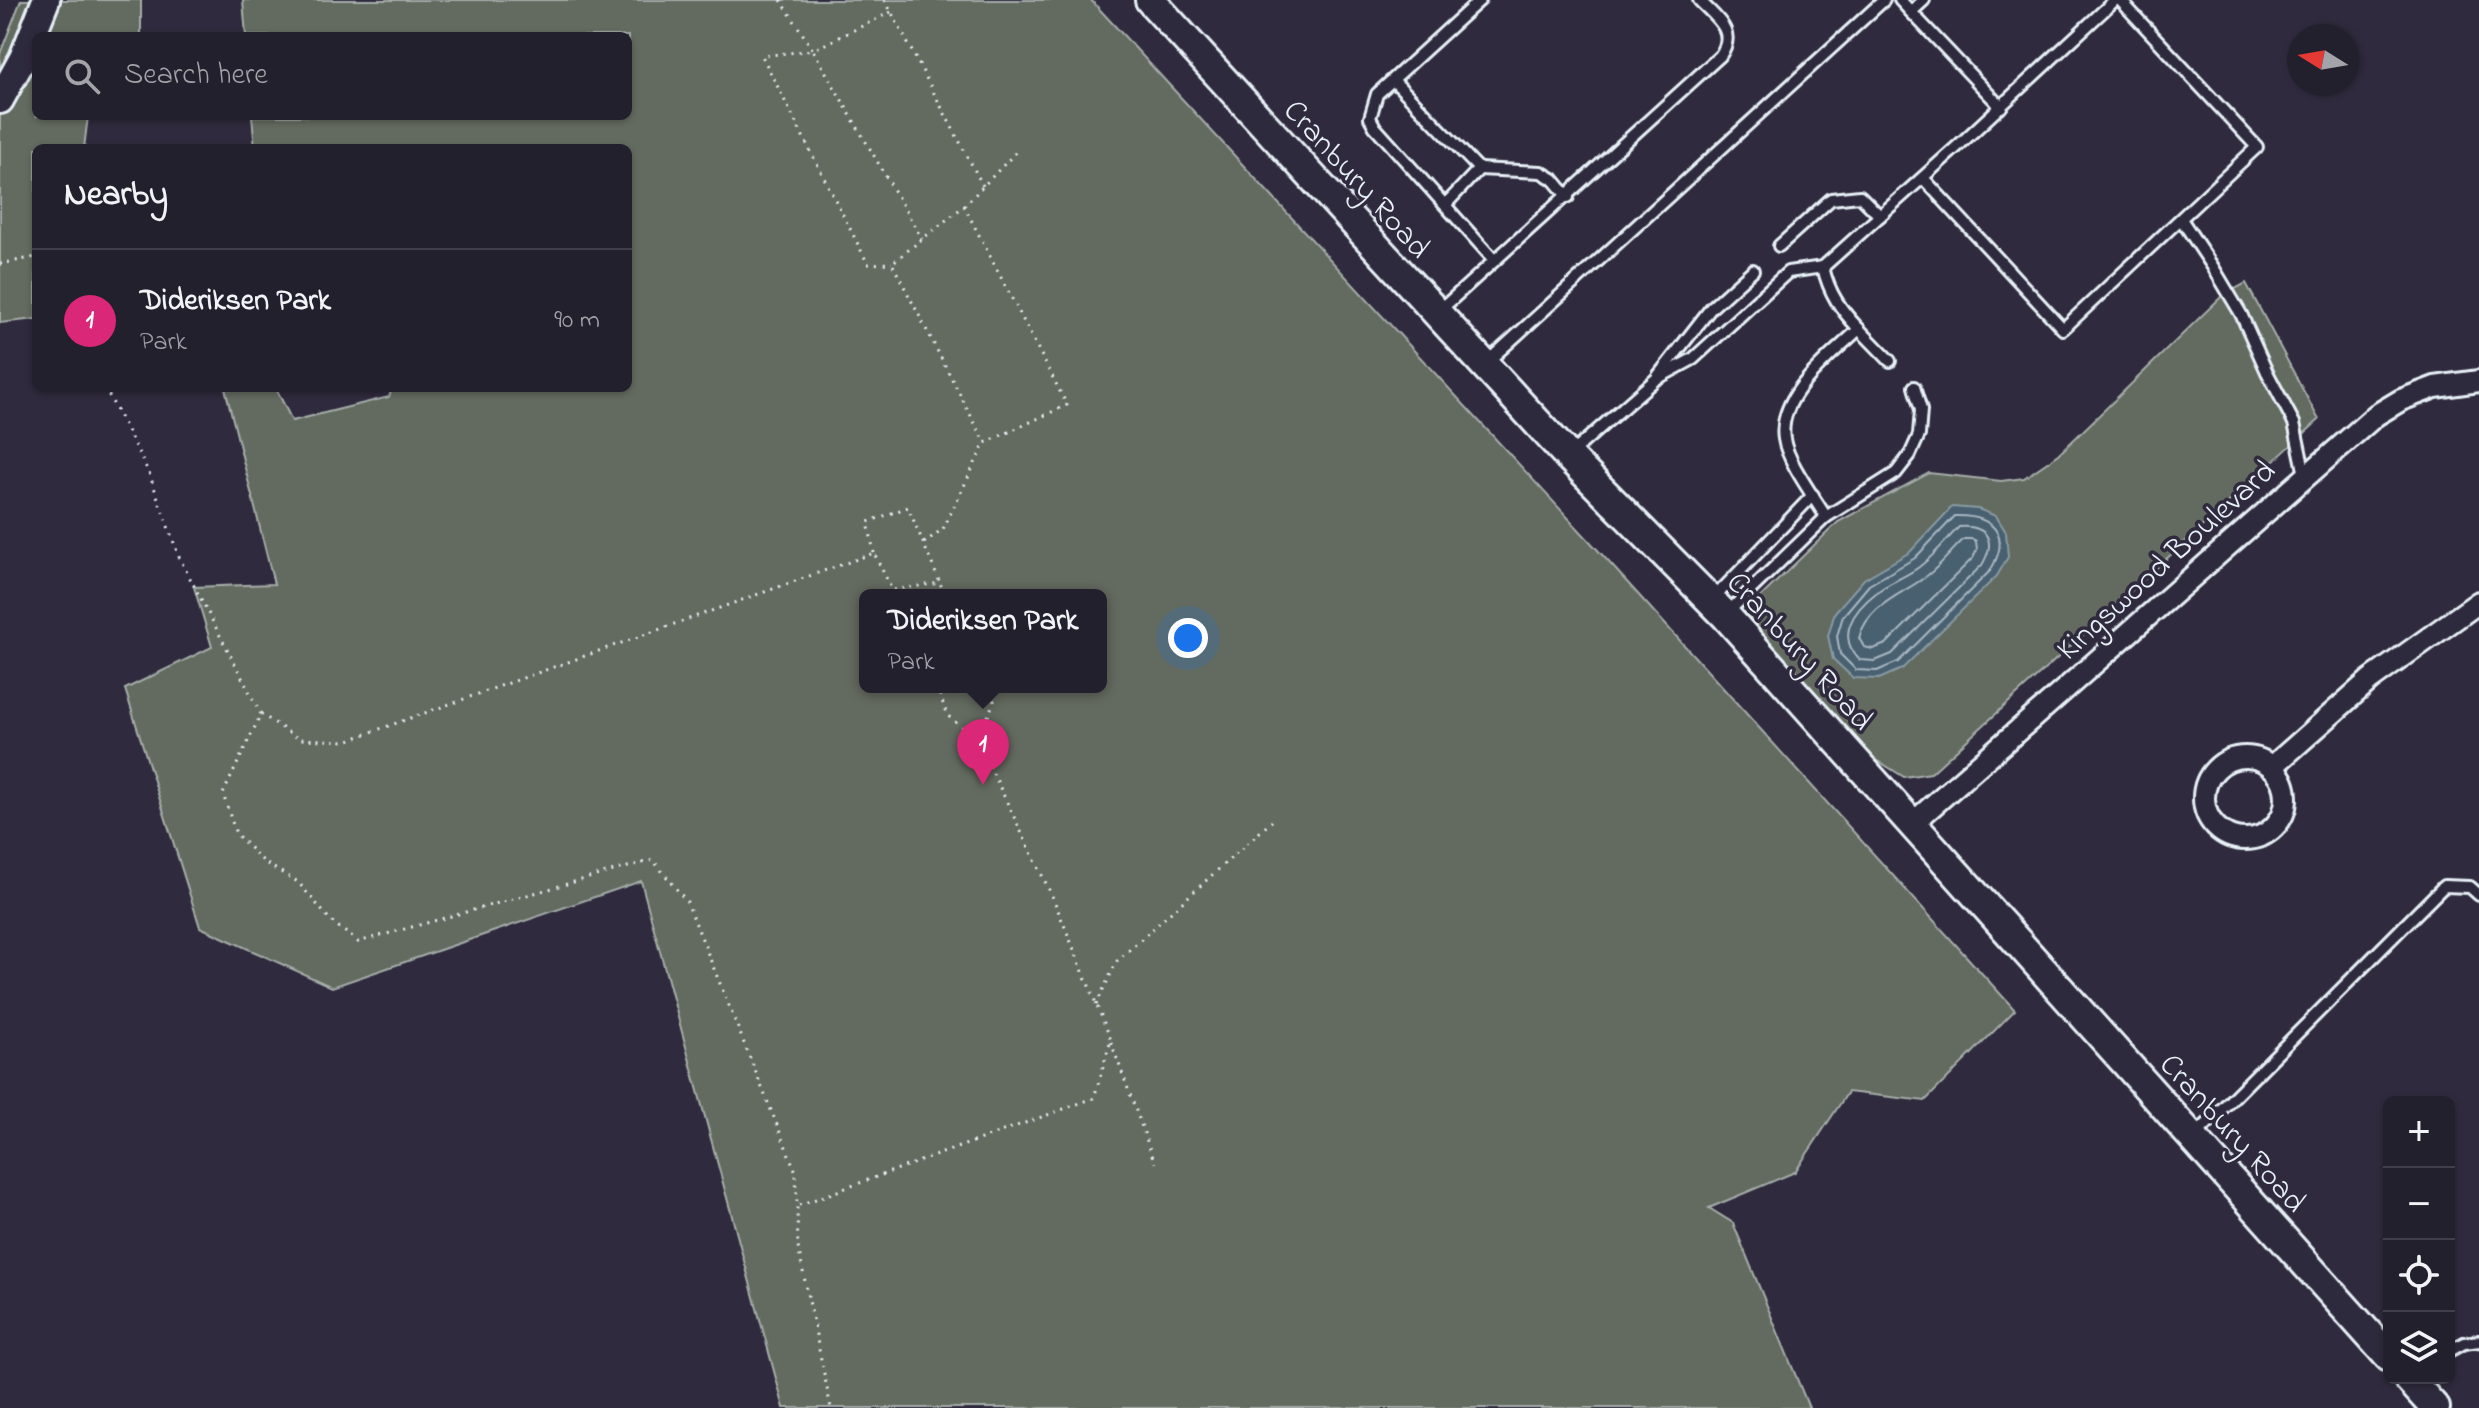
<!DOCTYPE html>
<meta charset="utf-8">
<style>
body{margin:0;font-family:"Indie Flower",sans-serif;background:#2f2d3a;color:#f1f3f6}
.controls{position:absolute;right:24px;bottom:24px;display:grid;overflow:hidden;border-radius:12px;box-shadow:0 2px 6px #0004}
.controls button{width:72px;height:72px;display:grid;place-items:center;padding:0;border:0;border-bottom:2px solid #403e4a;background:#23202e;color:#f1f3f6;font:40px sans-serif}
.compass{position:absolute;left:2287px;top:24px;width:72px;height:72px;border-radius:50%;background:#23202e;box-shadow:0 2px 6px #0004;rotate:281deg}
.you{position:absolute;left:1188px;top:638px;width:28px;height:28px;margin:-20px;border:6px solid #fff;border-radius:50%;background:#1a73e8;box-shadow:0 0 0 12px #1a73e833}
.badge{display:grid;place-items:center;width:52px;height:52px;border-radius:50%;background:#db2777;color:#fff;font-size:26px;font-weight:700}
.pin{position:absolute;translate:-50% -66px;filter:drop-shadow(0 2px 4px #0008)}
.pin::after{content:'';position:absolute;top:42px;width:28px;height:24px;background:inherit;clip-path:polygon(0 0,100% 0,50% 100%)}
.popup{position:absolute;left:859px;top:589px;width:248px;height:104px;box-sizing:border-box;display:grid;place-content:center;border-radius:12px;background:#23202e;filter:drop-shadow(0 2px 6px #0005);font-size:26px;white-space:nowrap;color:#a3a3aa}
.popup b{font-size:30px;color:#f1f3f6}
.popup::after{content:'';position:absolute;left:50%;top:100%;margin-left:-16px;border:16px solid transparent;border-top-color:#23202e}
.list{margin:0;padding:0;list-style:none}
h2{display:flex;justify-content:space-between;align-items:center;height:104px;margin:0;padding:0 32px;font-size:34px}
h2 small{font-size:26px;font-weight:400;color:#a3a3aa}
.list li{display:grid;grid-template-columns:52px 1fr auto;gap:24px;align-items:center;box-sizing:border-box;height:144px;padding:0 32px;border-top:2px solid #403e4a}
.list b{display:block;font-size:30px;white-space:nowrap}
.list p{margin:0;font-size:26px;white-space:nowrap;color:#a3a3aa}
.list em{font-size:26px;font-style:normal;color:#a3a3aa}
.icon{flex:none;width:44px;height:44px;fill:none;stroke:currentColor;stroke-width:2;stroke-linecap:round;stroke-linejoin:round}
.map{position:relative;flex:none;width:2479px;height:1408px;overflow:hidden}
.search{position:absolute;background:#23202e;box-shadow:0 2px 6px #0004;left:32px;top:32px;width:600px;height:88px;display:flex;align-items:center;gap:20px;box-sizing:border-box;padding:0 28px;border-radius:12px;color:#a3a3aa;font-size:30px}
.panel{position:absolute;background:#23202e;box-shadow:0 2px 6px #0004;left:32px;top:144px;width:600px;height:248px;border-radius:12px}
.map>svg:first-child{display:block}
.green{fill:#646b5e;stroke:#a6aeab;stroke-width:2;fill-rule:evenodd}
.water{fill:#486170;stroke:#889ba6;stroke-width:2}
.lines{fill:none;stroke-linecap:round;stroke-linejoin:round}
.shore{stroke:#a8b7c2;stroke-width:2}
.service-casing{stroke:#e8f1f8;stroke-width:16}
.minor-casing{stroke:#e8f1f8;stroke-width:26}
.tertiary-casing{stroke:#e8f1f8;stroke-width:32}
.secondary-casing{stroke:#e8f1f8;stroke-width:34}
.path{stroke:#e8f1f8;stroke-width:3;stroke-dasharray:2 6;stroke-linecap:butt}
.service{stroke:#2f2a3d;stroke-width:10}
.minor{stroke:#2f2a3d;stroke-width:20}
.tertiary{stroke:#2f2a3d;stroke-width:26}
.secondary{stroke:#2f2a3d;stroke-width:28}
.labels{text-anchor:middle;stroke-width:7;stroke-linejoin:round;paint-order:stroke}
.street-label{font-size:32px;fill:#e8f1f8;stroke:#2f2a3d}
</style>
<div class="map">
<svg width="2479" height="1408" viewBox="0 0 2479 1408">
<rect width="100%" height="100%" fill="#2f2a3d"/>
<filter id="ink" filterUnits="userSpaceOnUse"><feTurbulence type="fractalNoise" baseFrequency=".0125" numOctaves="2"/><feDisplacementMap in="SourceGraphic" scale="16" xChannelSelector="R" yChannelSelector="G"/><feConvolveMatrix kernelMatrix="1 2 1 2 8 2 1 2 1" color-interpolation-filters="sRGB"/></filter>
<g filter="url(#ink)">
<g class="green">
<polygon points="21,0 141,0 141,35 36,36 36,116 88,116 84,148 36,148 36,319 0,323 0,54"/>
<path d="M243,0h848l505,548 419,462 -90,91 -77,-9 -53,80 -86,36 24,15 76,185h-1025l-143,-527 -309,106 -132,-60 -75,-238 87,-42 -18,-60 80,-3 -49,-196h51l16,33 97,-24 3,-9h236v-240h-373l-3,-32h376v-80h-382zM1101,595v92h-236v-92z"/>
<polygon points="2246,283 2319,420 1931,773 1904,777 1864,752 1742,615 1838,522 1929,473 2001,481 2024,478 2059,454 2222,296"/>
</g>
<polygon class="water" points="1952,507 1978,509 1996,516 2006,532 2008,557 1997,576 1902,669 1879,679 1853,678 1833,659 1828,636 1835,612 1864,579 1910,552"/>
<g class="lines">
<g class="shore">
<path d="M1955,516c39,-1 57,19 35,55l-92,91 -21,9 -21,-1 -16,-16 -3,-18 6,-20 26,-31 46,-27z"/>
<path d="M1959,527c28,-2 38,13 23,38l-90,89 -17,7 -15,-1c-25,-24 -6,-50 16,-67 13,-11 30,-16 43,-26 15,-11 27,-27 40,-40z"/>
<path d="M1964,539h8l4,2 1,9 -4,8 -87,86 -13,5 -9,-2 -5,-9c9,-34 45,-44 69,-63 13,-10 24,-25 36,-36z"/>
</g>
<g class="service-casing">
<g id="service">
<polyline points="1480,0 1377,94 1370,118 1375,127 1494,260"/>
<polyline points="1900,0 1911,12"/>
<polyline points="1924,0 1911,12 2001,107"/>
<polyline points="1393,80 1479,169 1446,204"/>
<polyline points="1479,169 1541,172 1553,179 1568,197"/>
<polyline points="1923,178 2063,329 2257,147 2120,0"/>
<polyline points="2181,219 2213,267 2241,314 2267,372 2294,423 2305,475"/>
<polyline points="1779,246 1831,199 1860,196 1880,216"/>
<path d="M1438,312l282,-256c18,-25 -4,-38 -21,-56"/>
<path d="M1859,329c-19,-20 -30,-36 -36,-62l137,-123 155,-144"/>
<polyline points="1485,364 1884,0"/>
<polyline points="1658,376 1711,308 1753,270"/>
<polyline points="1569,455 1656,379 1693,359 1788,272 1823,267"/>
<path d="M1826,517c-12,-20 -39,-56 -42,-78 -7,-44 46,-82 75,-110l31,32"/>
<polyline points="1712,600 1813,495"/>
<polyline points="1727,613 1826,517 1896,473 1910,455 1919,435 1921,410 1914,387"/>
<polyline points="2195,1136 2444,886 2470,887 2479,895"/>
<polyline points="2449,1351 2464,1343 2479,1341"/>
</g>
</g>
<g class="minor-casing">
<g id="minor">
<circle cx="2245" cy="798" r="41"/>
<polyline points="2272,767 2370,680 2479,602"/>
<polyline points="1913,823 2376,415 2401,400 2435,387 2479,381"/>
</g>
</g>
<g class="tertiary-casing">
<polyline id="tertiary" points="0,100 23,58 46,0"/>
</g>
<g class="secondary-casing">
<g id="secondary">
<polyline points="1150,0 1568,456 1725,615 2389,1357"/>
<polyline points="2408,1378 2435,1408"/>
</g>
</g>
<g class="path">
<polyline points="781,0 813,50 762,56 868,264 892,263"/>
<polyline points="885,0 983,186"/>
<polyline points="891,12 813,50 922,239"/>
<polyline points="964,206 1017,151"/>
<polyline points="0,264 36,257"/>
<polyline points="105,388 149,473 179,557 261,714 223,794 236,834 265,863 298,882 331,921 358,942 653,860 687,902 796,1172 798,1247 831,1408"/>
<polyline points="924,543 943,529 985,443 1067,405 964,206 892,263 985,443"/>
<polyline points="874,553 868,522 908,507 940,583"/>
<polyline points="937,687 947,715 978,742"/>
<polyline points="261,714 299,739 346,741 874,553 892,590 940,583 945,595"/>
<polyline points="1096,1005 1117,961 1272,821"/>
<polyline points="1111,1042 1155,1163"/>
<polyline points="799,1205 1094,1098 1111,1040 1053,898 978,742 994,701 987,687"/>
</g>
<use href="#service" class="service"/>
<use href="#minor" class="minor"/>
<use href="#tertiary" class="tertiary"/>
<use href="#secondary" class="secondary"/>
</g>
</g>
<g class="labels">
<g class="street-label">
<text transform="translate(1358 178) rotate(48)" y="11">Cranbury Road</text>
<text transform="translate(2165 559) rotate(-42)" y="11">Kingswood Boulevard</text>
<text transform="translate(1801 650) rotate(48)" y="11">Cranbury Road</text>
<text transform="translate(2234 1132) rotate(48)" y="11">Cranbury Road</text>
</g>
</g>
</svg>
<div class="controls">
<button>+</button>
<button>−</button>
<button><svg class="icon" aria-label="locate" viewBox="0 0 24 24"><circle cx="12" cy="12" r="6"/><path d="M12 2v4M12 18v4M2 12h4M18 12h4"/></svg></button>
<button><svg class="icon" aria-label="layers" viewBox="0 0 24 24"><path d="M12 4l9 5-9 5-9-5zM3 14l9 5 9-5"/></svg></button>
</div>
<svg class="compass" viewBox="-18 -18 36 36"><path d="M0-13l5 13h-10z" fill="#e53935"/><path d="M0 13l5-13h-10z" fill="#a3a3aa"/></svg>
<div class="you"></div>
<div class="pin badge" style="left:983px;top:785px">1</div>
<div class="popup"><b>Dideriksen Park</b>Park</div>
<div class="search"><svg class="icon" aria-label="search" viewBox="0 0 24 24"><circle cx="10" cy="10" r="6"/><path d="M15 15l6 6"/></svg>Search here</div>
<section class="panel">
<h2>Nearby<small></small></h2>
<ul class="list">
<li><span class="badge">1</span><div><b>Dideriksen Park</b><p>Park</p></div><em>90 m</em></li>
</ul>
</section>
</div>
